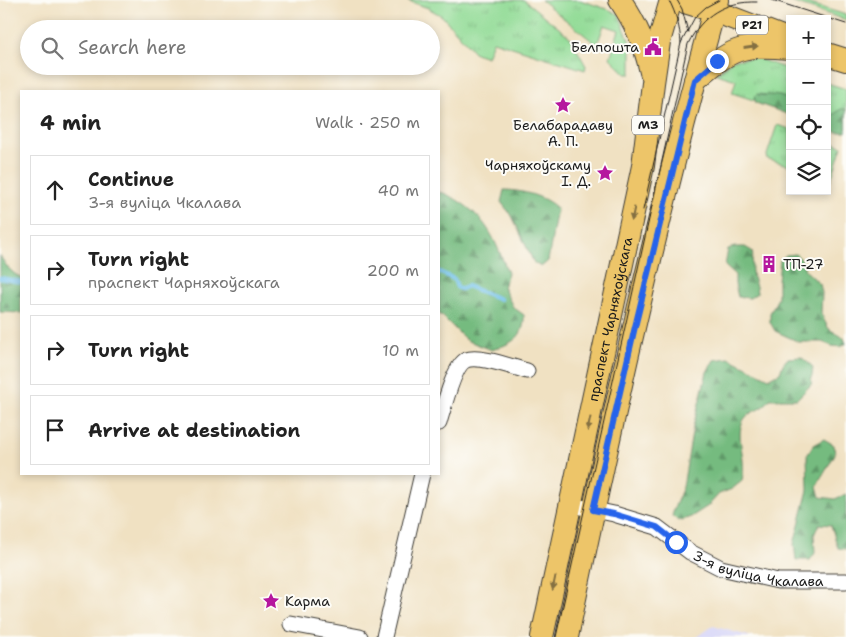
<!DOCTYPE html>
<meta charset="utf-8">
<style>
body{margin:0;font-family:"Shantell Sans",sans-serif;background:#f6f6f6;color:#222}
.controls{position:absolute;right:15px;top:15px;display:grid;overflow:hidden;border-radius:0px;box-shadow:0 2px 8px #0003}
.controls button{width:45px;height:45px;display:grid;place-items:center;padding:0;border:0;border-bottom:1px solid #e0e0e0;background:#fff;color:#222;font:25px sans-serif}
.stop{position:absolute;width:15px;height:15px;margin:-11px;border:4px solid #2563eb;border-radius:50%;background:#fff}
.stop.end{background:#2563eb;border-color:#fff;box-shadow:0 1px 5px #0008}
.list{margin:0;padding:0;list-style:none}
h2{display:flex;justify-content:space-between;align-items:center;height:65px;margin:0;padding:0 20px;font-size:21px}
h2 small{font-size:16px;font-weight:400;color:#767676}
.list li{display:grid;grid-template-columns:32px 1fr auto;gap:15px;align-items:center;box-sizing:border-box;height:70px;margin:0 10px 10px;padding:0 10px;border:1px solid #e0e0e0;border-radius:0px}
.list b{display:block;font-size:19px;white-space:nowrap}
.list p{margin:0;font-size:16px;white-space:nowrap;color:#767676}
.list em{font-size:16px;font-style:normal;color:#767676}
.icon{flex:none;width:28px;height:28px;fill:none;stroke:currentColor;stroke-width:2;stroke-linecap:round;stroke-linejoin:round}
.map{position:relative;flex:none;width:846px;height:637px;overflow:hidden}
.search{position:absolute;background:#fff;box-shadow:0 2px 8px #0003;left:20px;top:20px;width:420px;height:55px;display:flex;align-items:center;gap:12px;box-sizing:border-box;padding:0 18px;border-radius:28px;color:#767676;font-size:19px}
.panel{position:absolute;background:#fff;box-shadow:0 2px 8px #0003;left:20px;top:90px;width:420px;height:385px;border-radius:0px}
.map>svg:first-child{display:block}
.built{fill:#d8d7f8}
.grass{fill:url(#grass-tufts);stroke:#577c59}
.forest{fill:url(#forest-firs);stroke:#486c4e}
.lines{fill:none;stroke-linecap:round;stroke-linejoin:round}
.stream{stroke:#71c1ec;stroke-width:4.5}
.street-casing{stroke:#3c3a35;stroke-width:17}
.primary-casing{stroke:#3c3a35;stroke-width:24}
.street{stroke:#fff;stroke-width:15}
.primary{stroke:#edc569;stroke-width:22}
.tram{stroke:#1c1c1c;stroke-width:1}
.oneway{fill:#847042}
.route{stroke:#2563eb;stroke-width:6}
.labels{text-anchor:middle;stroke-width:4;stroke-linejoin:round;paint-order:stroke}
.shield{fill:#fdfcf7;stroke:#605f5e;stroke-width:1}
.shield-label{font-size:12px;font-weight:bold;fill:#1c1c1c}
.poi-label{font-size:14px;fill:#1c1c1c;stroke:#fdfcf7;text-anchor:end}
.street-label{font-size:14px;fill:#1c1c1c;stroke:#fdfcf7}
</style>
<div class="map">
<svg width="846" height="637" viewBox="0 0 846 637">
<defs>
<pattern id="grass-tufts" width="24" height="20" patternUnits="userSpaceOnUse" patternTransform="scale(1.25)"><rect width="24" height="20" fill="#92db96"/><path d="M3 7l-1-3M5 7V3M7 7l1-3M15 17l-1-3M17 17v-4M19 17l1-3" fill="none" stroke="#7dbb81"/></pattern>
<pattern id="forest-firs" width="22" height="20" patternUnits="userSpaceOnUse" patternTransform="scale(1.25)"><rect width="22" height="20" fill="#75bb7f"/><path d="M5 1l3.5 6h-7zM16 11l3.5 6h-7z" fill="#5f9767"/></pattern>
</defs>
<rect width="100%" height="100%" fill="#fdfcf7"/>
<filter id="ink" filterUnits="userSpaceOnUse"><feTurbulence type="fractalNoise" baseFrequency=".02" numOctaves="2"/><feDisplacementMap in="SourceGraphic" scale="10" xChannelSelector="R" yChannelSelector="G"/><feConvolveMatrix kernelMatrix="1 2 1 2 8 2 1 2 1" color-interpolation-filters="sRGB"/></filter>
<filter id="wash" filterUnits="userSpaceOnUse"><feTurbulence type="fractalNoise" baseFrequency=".0096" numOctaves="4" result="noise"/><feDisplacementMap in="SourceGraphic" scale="20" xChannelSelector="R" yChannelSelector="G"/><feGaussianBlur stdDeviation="1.12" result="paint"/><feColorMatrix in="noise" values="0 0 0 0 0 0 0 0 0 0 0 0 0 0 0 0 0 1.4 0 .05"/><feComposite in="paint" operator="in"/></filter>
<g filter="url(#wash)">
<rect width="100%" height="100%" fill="#f0e1c2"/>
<polygon class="built" points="713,626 752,637 697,637"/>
<g class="grass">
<polygon points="406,0 524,0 570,37 586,66 585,70 493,41 487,57 475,53 442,16 428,8"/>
<polygon points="541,0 580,0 610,10 619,15 631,45 631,74 626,74 610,58 619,30 604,25 597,45"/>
<polygon points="785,0 798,0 846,15 846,20"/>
<polygon points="756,58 790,70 790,112 732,93 736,80 716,74 732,60"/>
<polygon points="827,83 846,89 846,129 827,124"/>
<polygon points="777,125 790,129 790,166 766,158"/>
<polygon points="827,141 842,146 831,180 827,179"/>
</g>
<g class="forest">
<polygon points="757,94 780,96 790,100 790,115 756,103 754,97"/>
<polygon points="841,109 846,109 846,132 837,132 827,128 827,113 833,115"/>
<path d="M504,190c17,0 41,6 53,18l-9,53 -7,6 -7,-4 -22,-47 -11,-14z"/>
<path d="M439,192c7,1 12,5 18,8 31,19 38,40 51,73l-5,14 10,20 11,8c1,23 -12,28 -32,35l-26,-10 -25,-25h-2z"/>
<path d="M735,247h10l7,4c2,7 -1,14 0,21 0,7 5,13 5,21l-7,5 -12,-1 -3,-13v-9l-10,-9 3,-17z"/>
<polygon points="796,254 802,260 805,270 820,284 822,293 821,313 825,322 829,329 844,338 846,344 841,347 832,346 822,342 799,342 775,331 770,322 770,313 778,298 778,281 780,260 786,255"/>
<path d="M0,255c3,8 13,20 21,22v36l-21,-1z"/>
<path d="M801,357l12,10 -2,18 -14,14h-27c-8,12 -17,10 -25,19 -9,12 -3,29 -2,43 1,7 0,14 -1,20l-10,8 -13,5 -11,12 -17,11 -12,4 -7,-5 3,-10 8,-19 10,-60 14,-55 7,-12 15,-2 40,20 11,-5 3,-9 5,-6z"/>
<polygon points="824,439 834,445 835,454 817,486 820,497 835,499 846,494 846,549 838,548 831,525 819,524 814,535 815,553 810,560 796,560 794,544 808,490 807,455 813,445"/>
</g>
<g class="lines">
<g class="stream">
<polyline points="439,272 454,279 457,287 461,289 467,286 500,299"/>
<polyline points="0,278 21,282"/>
</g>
</g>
</g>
<g filter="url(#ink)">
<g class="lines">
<g class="street-casing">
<g id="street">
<path d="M439,423c4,-13 15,-58 27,-63 14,-5 46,7 61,11"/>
<path id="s1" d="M571,505l43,9 43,13 33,25 31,16 57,13h68"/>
<polyline points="291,624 360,637"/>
<polyline points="384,637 422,474"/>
</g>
</g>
<g class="primary-casing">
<g id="primary">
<path d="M620,0c17,26 24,42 31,72"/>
<polyline points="678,0 714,11 790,40"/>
<polyline points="827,54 846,60"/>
<path d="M695,80c37,-32 45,-36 95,-32"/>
<path id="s2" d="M542,637l101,-471 10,-83 6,-41 12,-42"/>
<path d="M567,637c44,-213 91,-427 150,-637"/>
</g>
</g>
<use href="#street" class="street"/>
<use href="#primary" class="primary"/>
<g class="tram">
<path d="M669,0c7,14 11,27 12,43"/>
<polyline points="677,0 682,9 688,32"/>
<polyline points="772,0 846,24"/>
<polyline points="643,210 681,43 695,17 706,7 719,0"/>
<path d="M556,637l132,-593c14,-29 37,-43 69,-42"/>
</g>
</g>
<defs><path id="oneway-solid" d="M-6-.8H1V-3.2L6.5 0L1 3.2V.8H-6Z" transform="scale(1.25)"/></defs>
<g class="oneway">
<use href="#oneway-solid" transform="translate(751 47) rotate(-7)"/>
<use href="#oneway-solid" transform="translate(633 214) rotate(102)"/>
<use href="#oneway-solid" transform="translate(589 424) rotate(102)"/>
<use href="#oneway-solid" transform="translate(554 583) rotate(102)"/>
</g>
</g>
<g class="lines" filter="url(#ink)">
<polyline class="route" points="676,542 657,527 614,514 593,510 634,331 695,80 717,61"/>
</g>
<defs>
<g id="civic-bare" transform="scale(1.35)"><path d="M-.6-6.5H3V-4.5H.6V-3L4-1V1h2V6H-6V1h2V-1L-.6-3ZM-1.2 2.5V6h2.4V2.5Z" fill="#b5179e" stroke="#fdfcf7" stroke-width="2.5" paint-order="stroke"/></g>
<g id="sight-bare" transform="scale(1.35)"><path d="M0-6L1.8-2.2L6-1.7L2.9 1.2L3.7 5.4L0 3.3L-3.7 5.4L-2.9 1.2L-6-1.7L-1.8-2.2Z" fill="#b5179e" stroke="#fdfcf7" stroke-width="2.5" paint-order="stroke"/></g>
<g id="building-bare" transform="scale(1.35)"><path d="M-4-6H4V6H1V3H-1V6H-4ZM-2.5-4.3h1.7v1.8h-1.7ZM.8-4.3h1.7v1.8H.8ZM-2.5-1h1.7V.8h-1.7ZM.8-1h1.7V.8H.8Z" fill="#b5179e" stroke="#fdfcf7" stroke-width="2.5" paint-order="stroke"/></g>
</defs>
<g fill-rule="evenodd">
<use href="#civic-bare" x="653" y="47"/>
<use href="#sight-bare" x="563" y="105"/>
<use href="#sight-bare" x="605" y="173"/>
<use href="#building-bare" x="769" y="264"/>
<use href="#sight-bare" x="271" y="601"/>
</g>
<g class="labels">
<g class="shield">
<rect x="736" y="15.5" width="32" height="19" rx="4"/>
<rect x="632" y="115.5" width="32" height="19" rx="4"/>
</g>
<g class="shield-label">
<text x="752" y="29">Р21</text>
<text x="648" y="129">М3</text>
</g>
<g class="poi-label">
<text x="639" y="52">Белпошта</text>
<text x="563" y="130" text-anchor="middle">Белабарадаву<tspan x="563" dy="16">А. П.</tspan></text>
<text x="591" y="170">Чарняхоўскаму<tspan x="591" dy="16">І. Д.</tspan></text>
<text x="783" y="269" text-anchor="start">ТП-27</text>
<text x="285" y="606" text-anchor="start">Карма</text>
</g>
<g class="street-label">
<text dy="5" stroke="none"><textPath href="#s2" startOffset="325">праспект Чарняхоўскага</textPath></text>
<text dy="5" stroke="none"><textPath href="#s1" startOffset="202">3-я вуліца Чкалава</textPath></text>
</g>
</g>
</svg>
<div class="controls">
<button>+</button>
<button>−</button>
<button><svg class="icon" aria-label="locate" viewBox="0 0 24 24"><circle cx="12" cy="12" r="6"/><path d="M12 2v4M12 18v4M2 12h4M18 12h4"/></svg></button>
<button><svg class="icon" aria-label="layers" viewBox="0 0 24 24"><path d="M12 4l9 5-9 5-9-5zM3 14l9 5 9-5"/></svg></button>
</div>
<div class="stop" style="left:676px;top:542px"></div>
<div class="stop end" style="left:717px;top:61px"></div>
<div class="search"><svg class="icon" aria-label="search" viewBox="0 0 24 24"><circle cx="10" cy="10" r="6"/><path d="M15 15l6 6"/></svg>Search here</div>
<section class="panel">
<h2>4 min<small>Walk · 250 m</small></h2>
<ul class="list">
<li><svg class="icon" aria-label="ahead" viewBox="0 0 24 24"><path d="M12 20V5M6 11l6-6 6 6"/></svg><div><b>Continue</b><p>3-я вуліца Чкалава</p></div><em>40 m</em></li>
<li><svg class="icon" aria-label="right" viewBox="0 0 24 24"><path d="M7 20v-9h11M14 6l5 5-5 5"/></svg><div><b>Turn right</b><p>праспект Чарняхоўскага</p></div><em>200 m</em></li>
<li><svg class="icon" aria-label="right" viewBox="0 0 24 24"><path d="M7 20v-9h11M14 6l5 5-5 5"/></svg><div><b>Turn right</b></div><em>10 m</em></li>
<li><svg class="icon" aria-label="arrive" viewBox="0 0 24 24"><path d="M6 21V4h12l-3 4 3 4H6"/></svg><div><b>Arrive at destination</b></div></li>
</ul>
</section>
</div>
